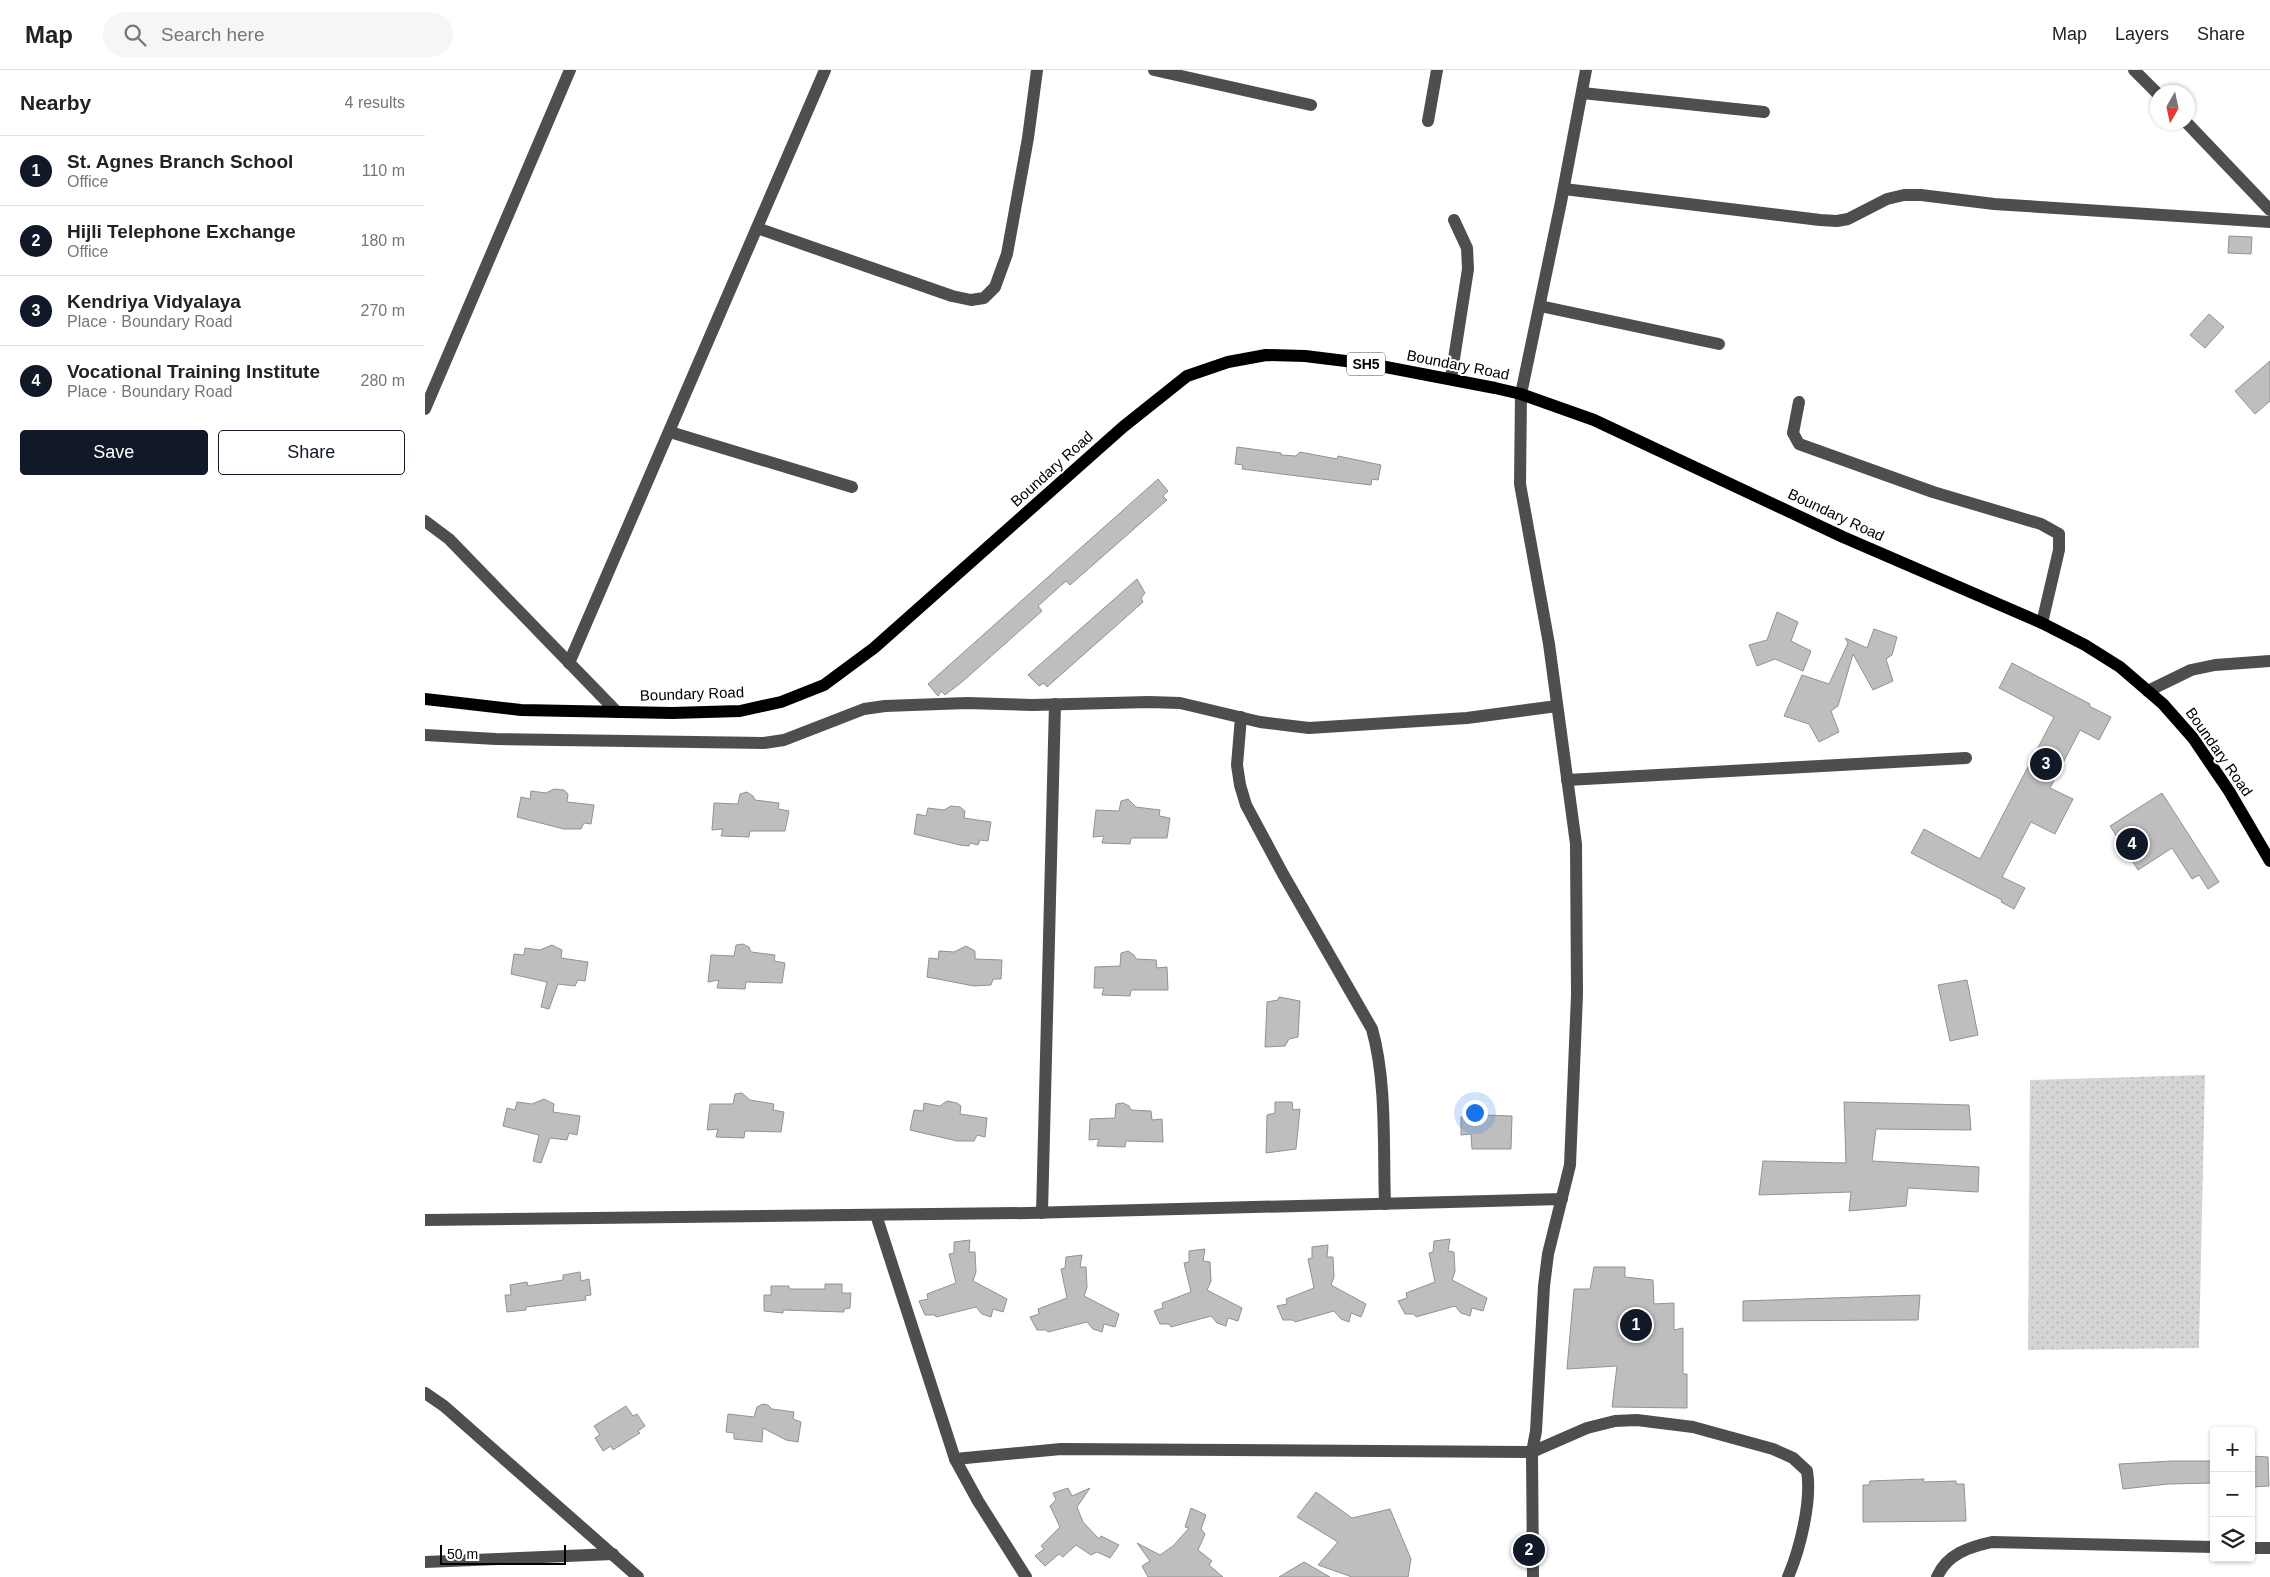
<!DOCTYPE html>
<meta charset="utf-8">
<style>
body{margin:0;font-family:Helvetica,sans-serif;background:#f6f6f6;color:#222}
.controls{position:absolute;right:15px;bottom:15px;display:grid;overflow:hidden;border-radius:5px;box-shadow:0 1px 4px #0004}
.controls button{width:45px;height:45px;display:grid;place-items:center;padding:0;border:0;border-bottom:1px solid #e0e0e0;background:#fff;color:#222;font:25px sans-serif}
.compass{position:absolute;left:1725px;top:15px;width:45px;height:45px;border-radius:50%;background:#fff;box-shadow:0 1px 4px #0004;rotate:189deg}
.scale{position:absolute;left:15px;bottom:12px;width:126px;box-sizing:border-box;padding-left:5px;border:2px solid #000;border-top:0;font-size:14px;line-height:18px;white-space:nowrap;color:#000;-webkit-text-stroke:4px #fff;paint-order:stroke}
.you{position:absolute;left:1049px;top:1042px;width:18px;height:18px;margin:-12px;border:4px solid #fff;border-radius:50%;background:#1a73e8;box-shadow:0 0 0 8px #1a73e833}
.badge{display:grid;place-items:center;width:32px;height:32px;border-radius:50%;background:#111827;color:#fff;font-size:16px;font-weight:700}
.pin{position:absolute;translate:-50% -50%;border:2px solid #fff;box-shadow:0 1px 5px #0006}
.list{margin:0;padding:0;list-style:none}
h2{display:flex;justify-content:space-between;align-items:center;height:65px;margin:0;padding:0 20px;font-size:21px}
h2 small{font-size:16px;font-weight:400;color:#767676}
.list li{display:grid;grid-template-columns:32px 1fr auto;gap:15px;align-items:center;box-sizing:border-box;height:70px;padding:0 20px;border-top:1px solid #e0e0e0}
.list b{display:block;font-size:19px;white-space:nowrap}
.list p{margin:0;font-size:16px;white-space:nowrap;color:#767676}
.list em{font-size:16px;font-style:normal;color:#767676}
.actions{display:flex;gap:10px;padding:15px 20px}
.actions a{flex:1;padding:11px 0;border:1px solid #111827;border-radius:5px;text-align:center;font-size:18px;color:#111827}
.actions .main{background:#111827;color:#fff}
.icon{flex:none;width:28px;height:28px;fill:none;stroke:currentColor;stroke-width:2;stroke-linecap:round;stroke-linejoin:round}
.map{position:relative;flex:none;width:1845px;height:1507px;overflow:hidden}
header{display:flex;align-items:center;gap:30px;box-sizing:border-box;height:70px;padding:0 25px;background:#fff;border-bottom:1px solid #e0e0e0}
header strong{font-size:24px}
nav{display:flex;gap:28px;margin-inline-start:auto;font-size:18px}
.search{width:350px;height:45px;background:#f6f6f6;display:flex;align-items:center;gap:12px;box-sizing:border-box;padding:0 18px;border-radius:28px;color:#767676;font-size:19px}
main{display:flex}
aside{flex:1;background:#fff}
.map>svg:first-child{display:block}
.green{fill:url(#green-dots)}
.building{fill:#bebebe;stroke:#929292}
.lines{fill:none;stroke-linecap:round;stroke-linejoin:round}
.minor{stroke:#4e4e4e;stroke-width:12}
.major{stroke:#000;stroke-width:12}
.labels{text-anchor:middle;stroke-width:4;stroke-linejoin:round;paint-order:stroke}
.shield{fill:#fff;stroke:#4c4c4c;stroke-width:1}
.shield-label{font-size:14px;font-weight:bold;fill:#000}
.street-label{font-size:15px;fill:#000;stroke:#fff}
</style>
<header>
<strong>Map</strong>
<div class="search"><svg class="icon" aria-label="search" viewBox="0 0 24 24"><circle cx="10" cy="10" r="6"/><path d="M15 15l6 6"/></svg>Search here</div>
<nav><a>Map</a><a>Layers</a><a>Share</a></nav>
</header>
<main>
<aside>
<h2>Nearby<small>4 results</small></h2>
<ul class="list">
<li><span class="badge">1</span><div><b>St. Agnes Branch School</b><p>Office</p></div><em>110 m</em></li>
<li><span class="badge">2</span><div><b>Hijli Telephone Exchange</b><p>Office</p></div><em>180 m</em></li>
<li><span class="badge">3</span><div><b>Kendriya Vidyalaya</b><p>Place · Boundary Road</p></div><em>270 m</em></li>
<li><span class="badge">4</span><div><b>Vocational Training Institute</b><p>Place · Boundary Road</p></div><em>280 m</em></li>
</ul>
<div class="actions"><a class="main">Save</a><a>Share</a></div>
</aside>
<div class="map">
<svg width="1845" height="1507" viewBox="0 0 1845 1507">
<defs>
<pattern id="green-dots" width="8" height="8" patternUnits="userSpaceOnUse" patternTransform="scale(1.25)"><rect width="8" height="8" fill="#d5d5d5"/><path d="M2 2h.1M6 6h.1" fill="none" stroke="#b5b5b5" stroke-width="1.8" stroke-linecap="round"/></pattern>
</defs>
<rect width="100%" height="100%" fill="#fff"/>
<polygon class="green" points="1780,1005 1774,1278 1603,1280 1605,1010"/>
<g class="building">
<polygon points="1804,166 1827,167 1826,184 1803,183"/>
<polygon points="1784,244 1799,257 1780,278 1765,265"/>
<polygon points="1845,291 1845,331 1830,344 1810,321"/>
<polygon points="812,377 856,383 856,385 871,386 875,382 912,389 913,386 956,395 953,410 947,409 946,415 921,412 817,399 818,395 810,394"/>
<polygon points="733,409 743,421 738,426 742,430 645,515 641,511 613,536 617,541 537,612 520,625 516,621 513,626 503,614"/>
<polygon points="712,509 720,523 716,528 718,532 622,617 619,613 614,616 603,605"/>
<polygon points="1352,542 1373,552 1366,571 1386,581 1378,601 1350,589 1332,596 1324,575 1342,570"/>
<polygon points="1449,559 1472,567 1467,585 1461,589 1468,611 1448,620 1428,584 1413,636 1406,641 1414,662 1394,672 1384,654 1359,646 1377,605 1404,614 1423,573 1420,568 1442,578"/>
<polygon points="1587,593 1665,634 1664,636 1686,647 1674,670 1655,660 1625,718 1648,729 1630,764 1606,752 1577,807 1600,818 1589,839 1576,832 1577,830 1486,783 1499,759 1555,789 1629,647 1574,618"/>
<polygon points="129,719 139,720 143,724 142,732 169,735 166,754 159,753 156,759 139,759 92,747 96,727 105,729 106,721 121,723"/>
<polygon points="322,722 328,726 330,730 354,733 353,739 364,741 360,761 325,761 324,767 296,766 298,759 287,760 289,733 313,734 315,724"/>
<polygon points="1737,723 1794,812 1783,819 1774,805 1767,809 1747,778 1713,800 1685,756"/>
<polygon points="703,729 711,737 735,740 734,746 745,748 742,768 706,768 705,774 677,773 679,766 668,767 671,740 694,741 696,731"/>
<polygon points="526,736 535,737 540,741 539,748 566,752 563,771 555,770 553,775 545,773 544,776 535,775 489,764 492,744 501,746 503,738 519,740"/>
<polygon points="318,874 324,877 326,882 350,885 349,891 360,893 357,913 321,912 320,919 292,918 294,910 283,912 286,885 309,886 311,875"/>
<polygon points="127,875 137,880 136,888 163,892 160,911 153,910 150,916 133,914 124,939 116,937 122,912 86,904 89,884 99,885 100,878 115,880"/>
<polygon points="541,876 550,881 550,889 577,890 576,909 568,909 566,915 549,916 502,907 504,888 513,889 514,881 529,882"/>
<polygon points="703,881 709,885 711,889 731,890 732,898 742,897 743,920 706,920 705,926 677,925 679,918 669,918 670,897 695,896 696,883"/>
<polygon points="1542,910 1553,965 1525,971 1513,915"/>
<polygon points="854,927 875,931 873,967 864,969 860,976 840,977 842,932 853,930"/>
<polygon points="317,1023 325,1030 349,1034 348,1040 359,1042 356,1062 320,1061 319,1068 291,1067 293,1059 282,1060 285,1034 308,1034 310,1024"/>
<polygon points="119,1029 129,1034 128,1042 155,1046 152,1065 144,1063 142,1070 125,1068 116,1093 108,1091 114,1065 78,1056 82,1038 90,1040 92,1032 107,1034"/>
<polygon points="522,1031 532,1033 536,1036 535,1044 562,1048 560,1067 552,1065 549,1071 532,1071 485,1060 489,1040 498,1041 499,1033 515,1036"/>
<polygon points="850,1032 867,1032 868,1040 875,1039 871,1079 841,1083 842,1045 850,1043"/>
<polygon points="1419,1032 1544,1035 1546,1060 1451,1059 1447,1091 1554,1097 1553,1122 1483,1118 1481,1136 1424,1141 1426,1122 1334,1125 1338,1091 1421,1093"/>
<polygon points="698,1033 704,1036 706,1040 726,1041 727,1050 737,1049 738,1072 701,1071 700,1077 672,1076 674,1069 664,1070 665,1049 690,1048 691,1034"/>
<polygon points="1044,1037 1059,1037 1058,1045 1087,1046 1086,1079 1047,1079 1046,1064 1036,1065 1036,1047 1045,1047"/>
<polygon points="1025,1169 1023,1181 1029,1182 1030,1201 1027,1210 1062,1228 1058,1241 1047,1238 1045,1246 1036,1243 1030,1236 991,1247 989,1244 980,1244 973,1231 982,1228 981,1223 1010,1212 1004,1183 1008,1182 1009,1171"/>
<polygon points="545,1170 544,1182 550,1182 551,1202 548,1211 582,1229 578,1242 568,1239 566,1247 557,1244 551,1237 511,1247 510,1245 500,1245 494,1231 503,1229 502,1224 531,1213 524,1184 529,1183 529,1172"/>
<polygon points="903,1175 902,1187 908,1187 909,1207 906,1215 941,1234 936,1247 926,1243 924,1252 916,1249 909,1241 870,1252 868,1250 858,1250 852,1236 862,1234 861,1229 889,1218 883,1189 887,1188 887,1177"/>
<polygon points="780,1179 778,1191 785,1192 786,1211 782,1220 817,1238 813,1251 803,1248 801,1256 792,1253 786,1246 746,1257 744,1254 735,1254 729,1241 738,1238 737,1233 766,1222 759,1193 764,1192 764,1181"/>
<polygon points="657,1185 655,1197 661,1197 662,1217 659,1226 694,1244 690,1257 679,1254 677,1262 668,1259 662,1252 623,1262 621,1260 612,1260 605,1247 614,1244 613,1239 642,1228 636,1199 640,1198 641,1187"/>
<polygon points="1169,1197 1200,1197 1200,1207 1228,1210 1229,1234 1249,1233 1249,1260 1258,1258 1258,1304 1262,1304 1262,1338 1187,1337 1192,1296 1142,1299 1149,1219 1165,1219"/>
<polygon points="155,1202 156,1211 164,1209 166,1225 160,1226 161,1230 101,1237 101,1240 82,1242 80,1225 86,1225 85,1215 102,1212 103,1216 138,1210 138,1205"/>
<polygon points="400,1214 417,1214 417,1223 426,1223 425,1238 419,1239 419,1242 358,1240 358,1243 339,1241 339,1225 346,1225 346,1216 364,1216 364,1219 400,1219"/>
<polygon points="1495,1225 1493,1250 1318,1251 1318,1231"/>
<polygon points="338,1334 343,1335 347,1339 369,1342 368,1349 376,1352 373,1372 361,1370 338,1358 337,1372 309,1369 309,1363 301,1362 303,1344 329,1347 332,1337"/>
<polygon points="201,1336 208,1346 212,1344 220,1356 213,1361 215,1363 188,1380 186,1376 178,1381 170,1368 175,1365 169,1356"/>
<polygon points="1826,1386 1843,1387 1844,1416 1826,1417"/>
<polygon points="1747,1391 1786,1391 1788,1413 1743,1414 1698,1419 1694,1394"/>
<polygon points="1499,1409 1498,1412 1531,1411 1531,1414 1539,1414 1541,1451 1438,1452 1438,1415 1444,1415 1445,1411"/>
<polygon points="643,1418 647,1426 665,1418 652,1437 658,1452 674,1469 676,1466 694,1475 685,1488 672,1482 666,1485 651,1475 638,1487 634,1484 620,1496 610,1486 619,1479 616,1476 635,1457 625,1436 631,1430 628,1423"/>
<polygon points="891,1422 927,1448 965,1439 986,1489 983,1507 927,1507 893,1495 913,1472 872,1447"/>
<polygon points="766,1438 781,1445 776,1459 780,1464 773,1480 787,1491 784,1495 798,1507 723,1507 717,1496 725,1491 712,1473 735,1485 748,1476 764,1458 760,1457"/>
<polygon points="879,1492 905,1507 854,1507"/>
</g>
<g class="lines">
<g class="minor">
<polyline points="729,0 886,35"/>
<polyline points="1709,0 1732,23"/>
<polyline points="1157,23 1339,42"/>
<polyline points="1003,51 1012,0"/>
<polyline points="1761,52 1845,140"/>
<polyline points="1139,119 1395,150 1412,151 1423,149 1462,129 1479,125 1496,125 1569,134 1845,152"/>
<polyline points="332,158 527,226 546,230 559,228 570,217 582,184 603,68 612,0"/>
<polyline points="1115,236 1294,274"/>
<polyline points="1026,308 1043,199 1042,178 1029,150"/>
<polyline points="1374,332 1368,363 1374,374 1508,422 1616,454 1634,464 1634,480 1617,553"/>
<polyline points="0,339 145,0"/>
<polyline points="245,362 427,417"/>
<polyline points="0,451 24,469 192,642"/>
<polyline points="144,593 400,0"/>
<polyline points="1723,621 1766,600 1790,595 1845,591"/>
<path d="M816,647l-4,48 3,20 6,20 37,69 89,155c15,53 11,119 13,175"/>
<polyline points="0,665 71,669 339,673 359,670 439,639 460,636 542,633 607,635 724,632 755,633 835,652 884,658 1042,648 1132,636"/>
<polyline points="1142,710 1541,688"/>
<polyline points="617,1143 630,634"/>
<polyline points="451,1145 530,1389 553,1431 601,1507"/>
<polyline points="0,1150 603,1143 1137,1129"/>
<polyline points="0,1323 19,1336 213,1507"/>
<path d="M530,1389l106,-10 471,3 55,-24 28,-7 22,-1 56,7 80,22 20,9 14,13c5,30 -7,78 -19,106"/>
<polyline points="1826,1478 1845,1478"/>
<polyline points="0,1492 188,1484"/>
<polyline points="1108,1507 1107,1382 1111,1361 1119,1216 1123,1184 1145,1095 1152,925 1151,774 1124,574 1095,414 1096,324 1136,132 1161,0"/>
<path d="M1512,1507c10,-23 32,-30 55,-35l222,5"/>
</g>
<polyline class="major" points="0,629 96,640 247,643 315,641 356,632 399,615 449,578 698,357 762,306 803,292 841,285 880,286 945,294 1070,318 1096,324 1169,350 1418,467 1617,553 1660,575 1695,597 1738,634 1768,668 1804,721 1845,791"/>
</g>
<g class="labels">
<rect class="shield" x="922" y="282.5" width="38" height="23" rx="4"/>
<g class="shield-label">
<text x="941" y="299">SH5</text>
</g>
<g class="street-label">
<text transform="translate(1033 295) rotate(11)" y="5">Boundary Road</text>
<text transform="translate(627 399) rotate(-42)" y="5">Boundary Road</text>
<text transform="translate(1411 445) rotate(25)" y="5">Boundary Road</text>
<text transform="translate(267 624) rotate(-2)" y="5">Boundary Road</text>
<text transform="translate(1794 682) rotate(55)" y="5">Boundary Road</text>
</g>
</g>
</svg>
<div class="controls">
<button>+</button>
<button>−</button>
<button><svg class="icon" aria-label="layers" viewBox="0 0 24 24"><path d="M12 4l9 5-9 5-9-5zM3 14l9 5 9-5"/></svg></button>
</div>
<svg class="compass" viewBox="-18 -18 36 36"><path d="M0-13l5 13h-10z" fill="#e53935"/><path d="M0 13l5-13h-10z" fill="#767676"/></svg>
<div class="scale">50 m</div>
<div class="you"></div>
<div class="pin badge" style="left:1211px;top:1255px">1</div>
<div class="pin badge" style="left:1104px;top:1480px">2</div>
<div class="pin badge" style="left:1621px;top:694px">3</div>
<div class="pin badge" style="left:1707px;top:774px">4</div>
</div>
</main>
